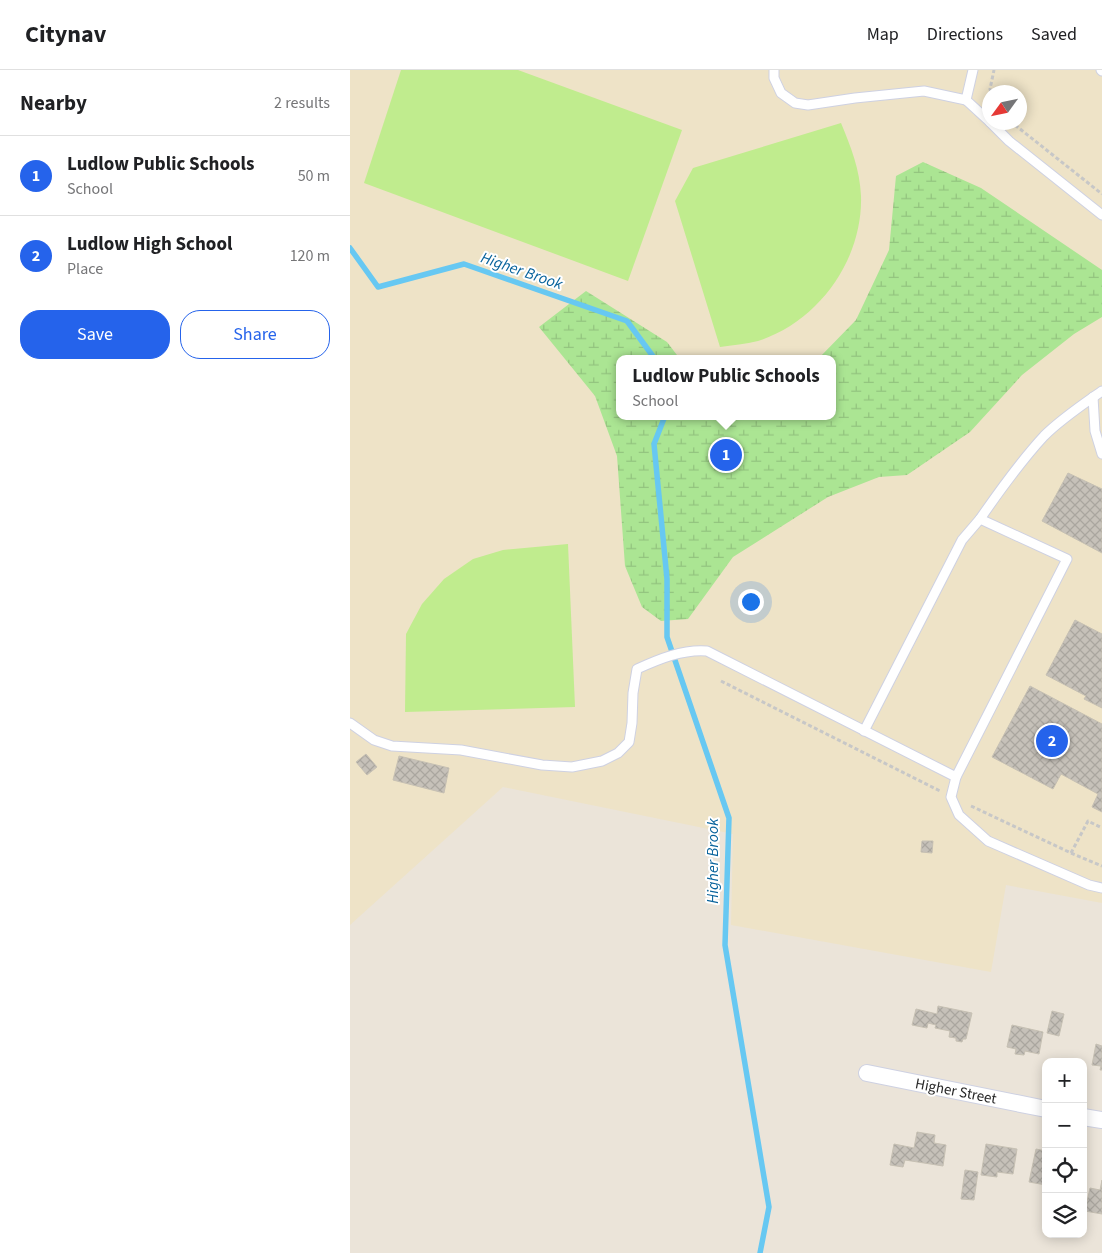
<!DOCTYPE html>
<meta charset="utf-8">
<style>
body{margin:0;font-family:"Source Sans 3",sans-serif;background:#f6f6f6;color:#202124}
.controls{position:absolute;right:15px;bottom:15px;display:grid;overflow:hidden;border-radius:10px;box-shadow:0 2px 12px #0003}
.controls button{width:45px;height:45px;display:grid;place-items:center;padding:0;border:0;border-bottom:1px solid #e0e0e0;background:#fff;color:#202124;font:25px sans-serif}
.compass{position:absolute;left:632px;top:15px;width:45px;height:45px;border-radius:50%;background:#fff;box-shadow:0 2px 12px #0003;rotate:237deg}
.you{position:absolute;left:400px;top:531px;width:18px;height:18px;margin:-12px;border:4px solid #fff;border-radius:50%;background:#1a73e8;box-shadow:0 0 0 8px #1a73e833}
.badge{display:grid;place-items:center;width:32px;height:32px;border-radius:50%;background:#2563eb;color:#fff;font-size:16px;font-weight:700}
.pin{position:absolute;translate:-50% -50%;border:2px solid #fff;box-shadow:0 1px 5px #0006}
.popup{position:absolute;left:266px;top:285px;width:220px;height:65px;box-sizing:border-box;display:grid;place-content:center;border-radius:10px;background:#fff;filter:drop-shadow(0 1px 4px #0005);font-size:16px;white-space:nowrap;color:#757577}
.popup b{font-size:19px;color:#202124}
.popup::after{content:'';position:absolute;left:50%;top:100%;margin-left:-10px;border:10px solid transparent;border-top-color:#fff}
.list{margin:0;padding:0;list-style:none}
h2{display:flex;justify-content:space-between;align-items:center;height:65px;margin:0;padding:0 20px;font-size:21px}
h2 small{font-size:16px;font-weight:400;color:#757577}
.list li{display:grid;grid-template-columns:32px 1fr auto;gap:15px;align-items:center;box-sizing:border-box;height:80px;padding:0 20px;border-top:1px solid #e0e0e0}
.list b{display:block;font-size:19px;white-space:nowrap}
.list p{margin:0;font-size:16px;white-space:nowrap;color:#757577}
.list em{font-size:16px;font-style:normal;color:#757577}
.actions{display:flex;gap:10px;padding:15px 20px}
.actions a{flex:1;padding:11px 0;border:1px solid #2563eb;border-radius:20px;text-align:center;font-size:18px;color:#2563eb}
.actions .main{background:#2563eb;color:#fff}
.icon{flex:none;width:28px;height:28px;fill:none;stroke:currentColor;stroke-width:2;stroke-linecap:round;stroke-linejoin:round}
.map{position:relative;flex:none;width:752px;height:1183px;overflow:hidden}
header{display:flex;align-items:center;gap:30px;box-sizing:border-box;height:70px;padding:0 25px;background:#fff;border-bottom:1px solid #e0e0e0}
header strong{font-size:24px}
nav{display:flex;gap:28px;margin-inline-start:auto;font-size:18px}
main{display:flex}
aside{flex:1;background:#fff}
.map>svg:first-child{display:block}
.education{fill:#eee3c7;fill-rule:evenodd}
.wetland{fill:url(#wetland-marsh)}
.pitch{fill:#c0ec8e}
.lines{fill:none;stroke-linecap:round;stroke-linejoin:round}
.stream{stroke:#67c8f2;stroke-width:5.5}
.building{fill:url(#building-cross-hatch);stroke:#c6c0b3}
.service-casing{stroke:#ced1e2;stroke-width:11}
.minor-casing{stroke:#ced1e2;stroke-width:18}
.path{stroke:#c7c7c7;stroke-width:3;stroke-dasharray:4 2.5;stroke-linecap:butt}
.service{stroke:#fff;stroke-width:9}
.minor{stroke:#fff;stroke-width:16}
.labels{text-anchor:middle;stroke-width:4;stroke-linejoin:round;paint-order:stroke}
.street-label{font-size:15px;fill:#282828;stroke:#fff}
.water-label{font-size:16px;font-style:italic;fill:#08639c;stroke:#fff}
</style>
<header>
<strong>Citynav</strong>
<nav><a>Map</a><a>Directions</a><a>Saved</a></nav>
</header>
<main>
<aside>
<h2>Nearby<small>2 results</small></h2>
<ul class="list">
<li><span class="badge">1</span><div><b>Ludlow Public Schools</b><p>School</p></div><em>50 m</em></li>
<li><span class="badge">2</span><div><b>Ludlow High School</b><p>Place</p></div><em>120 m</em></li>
</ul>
<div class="actions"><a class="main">Save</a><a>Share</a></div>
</aside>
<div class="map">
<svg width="752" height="1183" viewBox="0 0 752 1183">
<defs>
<pattern id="wetland-marsh" width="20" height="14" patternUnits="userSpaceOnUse" patternTransform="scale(1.25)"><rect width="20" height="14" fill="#abe593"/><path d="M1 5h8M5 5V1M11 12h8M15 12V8" fill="none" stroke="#93c47f"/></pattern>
<pattern id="building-cross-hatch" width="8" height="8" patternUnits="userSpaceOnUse" patternTransform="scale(1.25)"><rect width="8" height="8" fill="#c6c1b9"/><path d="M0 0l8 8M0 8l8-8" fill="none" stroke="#aaa69f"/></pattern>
</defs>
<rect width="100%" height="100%" fill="#ebe4d9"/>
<path class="education" d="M0,0h752v833l-96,-18 -15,87 -260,-47 2,-91 -230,-47 -153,138zM640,22h30v30h-30zM270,289h212v57h-212z"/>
<polygon class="wetland" points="573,92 631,118 752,200 752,247 724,264 672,305 620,362 557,405 529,407 478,427 383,487 338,549 311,551 292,537 275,496 267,386 245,326 189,257 236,221 317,272 330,289 270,289 270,346 482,346 482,289 468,289 506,250 539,180 546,106"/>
<g class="pitch">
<polygon points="51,0 168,0 332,60 278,211 14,113"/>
<path d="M491,53c10,24 19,47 20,73 2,64 -43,126 -103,145 -12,3 -26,4 -38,6l-45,-146 18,-33z"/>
<polygon points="218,474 225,637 55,642 56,564 72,534 94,509 123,489 153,480"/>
</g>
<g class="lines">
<g class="stream">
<polyline points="0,178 28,217 114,194 277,251 305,289"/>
<polyline points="315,346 304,374 317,509 317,567 379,748 375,875 419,1137 410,1183"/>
</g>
</g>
<g class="building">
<polygon points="718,403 752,419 752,483 692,451"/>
<polygon points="725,550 752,564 752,638 734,629 736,626 696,605"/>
<polygon points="680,616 752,654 752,742 742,737 748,724 711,704 703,719 642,687"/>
<polygon points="16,684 27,697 17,705 6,692"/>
<polygon points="49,686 99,698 94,723 43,710"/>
<polygon points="572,771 583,771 582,783 571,782"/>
<polygon points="588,936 622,943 616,969 613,969 612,972 606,971 606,968 599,967 600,961 585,958 586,955 578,953 577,958 562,955 566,939 587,944"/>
<polygon points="702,941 714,944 709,966 697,963"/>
<polygon points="662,955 693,962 689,984 675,981 674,985 665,984 666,979 657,977"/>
<polygon points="746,974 752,976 752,1000 750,1000 751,996 742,995"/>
<polygon points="567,1062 585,1065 584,1073 596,1075 593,1096 555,1090 553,1097 540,1095 544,1074 564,1078"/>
<polygon points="636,1074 667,1079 663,1104 647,1102 647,1107 631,1105"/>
<polygon points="686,1079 696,1081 696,1115 679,1112"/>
<polygon points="615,1100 628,1102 624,1130 611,1129"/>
<polygon points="752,1110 752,1144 735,1141 740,1118 750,1120"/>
</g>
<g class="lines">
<g class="service-casing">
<g id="service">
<polyline points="424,0 424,8 431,23 445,33 458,35 505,28 574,21 616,30 623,0"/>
<polyline points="751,0 752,1"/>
<polyline points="616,30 640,52"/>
<polyline points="640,52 659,71 752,145"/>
<path d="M752,321c-20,14 -41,28 -58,45 -24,26 -44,54 -64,83l87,40 -111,218 -5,20 8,18 29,26 101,44 13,3"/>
<polyline points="743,327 745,361 752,384"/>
<path d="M0,653l24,17 18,6 69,4 81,15 30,2 30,-6 16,-8 11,-11 3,-19 1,-30 4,-24c22,-10 46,-20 70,-18l249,126"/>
<polyline points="514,661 612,470 630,449"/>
</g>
</g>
<g class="minor-casing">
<g id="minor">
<polyline points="517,1003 696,1039"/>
<polyline points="733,1047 752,1050"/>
</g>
</g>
<g class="path">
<polyline points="641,22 640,19 644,0"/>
<polyline points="665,55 752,124"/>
<polyline points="371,611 590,721"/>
<polyline points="621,736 721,783 752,796"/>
<polyline points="721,783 738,751 752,758"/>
</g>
<use href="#service" class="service"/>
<use href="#minor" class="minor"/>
</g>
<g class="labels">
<g class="street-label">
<text transform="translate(606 1021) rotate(11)" y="5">Higher Street</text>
</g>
<g class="water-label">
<text transform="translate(172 200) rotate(19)" y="6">Higher Brook</text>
<text transform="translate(362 791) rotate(-90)" y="6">Higher Brook</text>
</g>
</g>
</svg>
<div class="controls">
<button>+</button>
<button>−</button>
<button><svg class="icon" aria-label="locate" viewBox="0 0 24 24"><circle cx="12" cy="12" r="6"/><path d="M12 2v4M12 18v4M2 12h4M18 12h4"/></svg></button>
<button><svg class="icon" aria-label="layers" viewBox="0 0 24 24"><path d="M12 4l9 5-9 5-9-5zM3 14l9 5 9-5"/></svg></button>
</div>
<svg class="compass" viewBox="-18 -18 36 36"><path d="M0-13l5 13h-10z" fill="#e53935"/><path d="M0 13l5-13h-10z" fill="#757577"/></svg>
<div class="you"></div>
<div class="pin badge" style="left:376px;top:385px">1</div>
<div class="popup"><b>Ludlow Public Schools</b>School</div>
<div class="pin badge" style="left:702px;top:671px">2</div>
</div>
</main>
